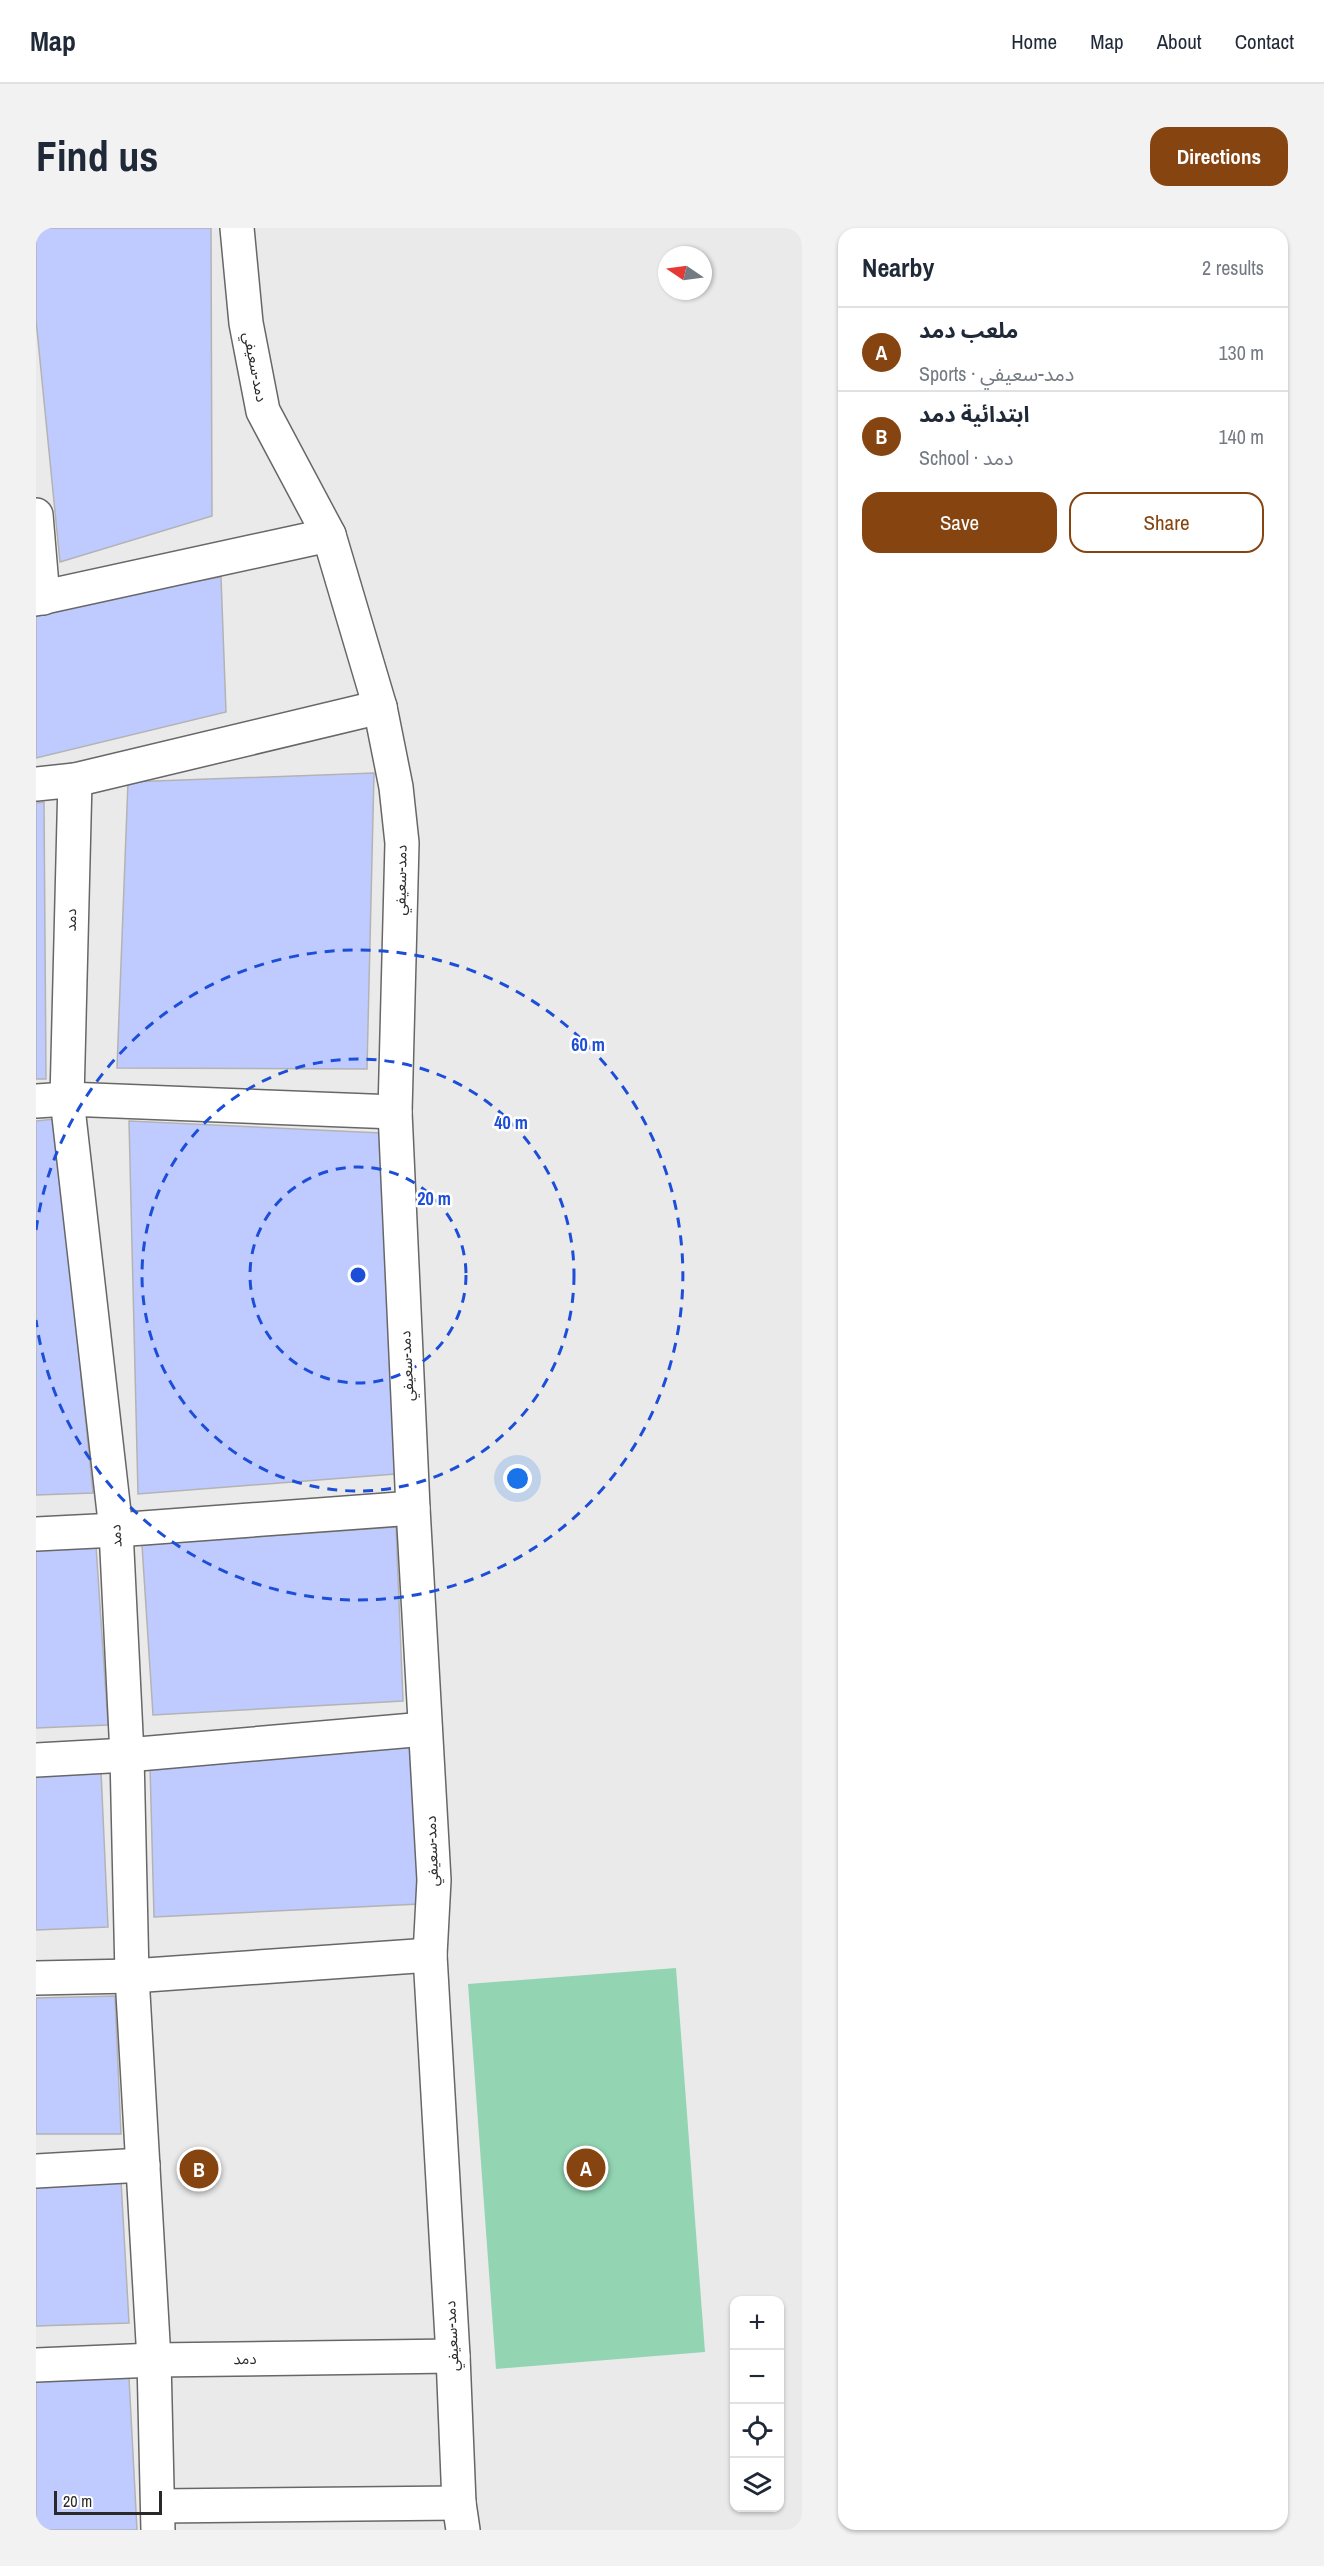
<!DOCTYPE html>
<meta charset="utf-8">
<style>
body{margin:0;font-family:"Archivo Narrow","Noto Sans Arabic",sans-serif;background:#f2f2f3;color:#1f2937}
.controls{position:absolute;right:18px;bottom:18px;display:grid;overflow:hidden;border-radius:12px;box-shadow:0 2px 4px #0004}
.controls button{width:54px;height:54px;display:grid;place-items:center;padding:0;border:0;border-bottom:2px solid #e0e1e3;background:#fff;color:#1f2937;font:30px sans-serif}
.compass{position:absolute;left:622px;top:18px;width:54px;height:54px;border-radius:50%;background:#fff;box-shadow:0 2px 4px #0004;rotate:283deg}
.scale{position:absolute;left:18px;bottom:15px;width:108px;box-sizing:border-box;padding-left:6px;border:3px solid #29292a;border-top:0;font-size:16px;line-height:21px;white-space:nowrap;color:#29292a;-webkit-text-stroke:4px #fff;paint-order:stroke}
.you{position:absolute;left:482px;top:1251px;width:21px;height:21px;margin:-15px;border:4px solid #fff;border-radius:50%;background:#1a73e8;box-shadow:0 0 0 9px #1a73e833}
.badge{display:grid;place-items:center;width:39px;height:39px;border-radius:50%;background:#864510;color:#fff;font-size:20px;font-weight:700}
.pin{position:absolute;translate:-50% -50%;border:3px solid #fff;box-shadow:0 2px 6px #0006}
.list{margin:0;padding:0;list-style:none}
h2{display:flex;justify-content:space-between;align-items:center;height:78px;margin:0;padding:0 24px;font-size:26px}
h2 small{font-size:20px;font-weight:400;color:#747a83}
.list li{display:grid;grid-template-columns:39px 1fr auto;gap:18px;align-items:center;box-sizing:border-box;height:84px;padding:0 24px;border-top:2px solid #e0e1e3}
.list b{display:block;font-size:22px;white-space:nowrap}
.list p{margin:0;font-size:20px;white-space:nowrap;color:#747a83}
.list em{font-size:20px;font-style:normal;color:#747a83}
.actions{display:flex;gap:12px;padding:18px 24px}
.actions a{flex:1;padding:14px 0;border:2px solid #864510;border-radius:18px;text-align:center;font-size:21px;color:#864510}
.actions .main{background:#864510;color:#fff}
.icon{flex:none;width:33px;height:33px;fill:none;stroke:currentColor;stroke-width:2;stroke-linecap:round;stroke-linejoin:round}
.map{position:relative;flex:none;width:766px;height:2302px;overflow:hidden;border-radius:18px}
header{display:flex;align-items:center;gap:36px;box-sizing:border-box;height:84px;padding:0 30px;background:#fff;border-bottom:2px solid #e0e1e3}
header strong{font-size:28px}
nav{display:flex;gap:33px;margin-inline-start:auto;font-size:21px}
.intro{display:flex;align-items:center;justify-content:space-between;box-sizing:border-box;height:144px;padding:0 36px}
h1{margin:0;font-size:42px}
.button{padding:15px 27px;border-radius:18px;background:#864510;color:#fff;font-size:21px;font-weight:700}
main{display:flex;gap:36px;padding:0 36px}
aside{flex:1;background:#fff;border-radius:18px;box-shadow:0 2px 4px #0004}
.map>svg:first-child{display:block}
.green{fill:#93d5b3}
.building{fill:#bfcbfe;stroke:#b3b3b4;stroke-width:1.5}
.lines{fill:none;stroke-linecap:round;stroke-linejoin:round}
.minor-casing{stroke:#676768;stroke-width:36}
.minor{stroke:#fff;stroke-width:33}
.ring{fill:none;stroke:#1d4ed8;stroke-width:3;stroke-dasharray:10 8}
.labels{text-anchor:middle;stroke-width:5;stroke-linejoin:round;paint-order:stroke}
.street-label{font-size:15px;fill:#29292a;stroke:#fff}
.centre{fill:#1d4ed8;stroke:#fff;stroke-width:3}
.ring-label{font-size:18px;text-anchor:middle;font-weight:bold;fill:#1d4ed8;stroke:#fff;stroke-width:5;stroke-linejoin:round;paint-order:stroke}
</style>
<header>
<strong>Map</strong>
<nav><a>Home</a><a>Map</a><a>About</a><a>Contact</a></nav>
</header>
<div class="intro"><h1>Find us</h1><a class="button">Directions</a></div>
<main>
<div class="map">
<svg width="766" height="2302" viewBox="0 0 766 2302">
<rect width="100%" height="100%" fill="#eaeaeb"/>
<polygon class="green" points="640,1740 669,2124 460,2141 432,1756"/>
<g class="building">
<polygon points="0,0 175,0 176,288 24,334 0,92"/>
<polygon points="185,349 190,484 0,530 0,382"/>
<polygon points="338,545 331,841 81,840 92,554"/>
<polygon points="8,574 10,851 0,851 0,575"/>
<polygon points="19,891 57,1265 0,1267 0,893"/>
<polygon points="93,893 345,905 359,1246 102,1266"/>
<polygon points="360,1299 367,1473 117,1487 106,1317"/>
<polygon points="60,1318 72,1497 0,1500 0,1323"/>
<polygon points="375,1518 383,1676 118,1689 114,1538"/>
<polygon points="65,1543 72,1699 0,1702 0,1547"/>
<polygon points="79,1768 85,1906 0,1906 0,1770"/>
<polygon points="85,1953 93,2095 0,2098 0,1959"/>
<polygon points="93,2150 101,2302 0,2302 0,2152"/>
</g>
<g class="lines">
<g class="minor-casing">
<g id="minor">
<polyline points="201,0 210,95 227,183 293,307 344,479 360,559 366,615 359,884 377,1280 398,1652 394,1727 417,2128 423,2275 427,2302"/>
<polyline points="0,287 7,370"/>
<polyline points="0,371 293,307"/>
<polyline points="39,552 31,871 80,1302 91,1527 96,1748 118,2132 122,2302"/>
<polyline points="0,556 39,552 344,479"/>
<polyline points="0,873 31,871 359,884"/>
<polyline points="0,1306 80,1302 377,1280"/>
<polyline points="0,1532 91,1527 389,1501"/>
<polyline points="0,1750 96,1748 394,1727"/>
<polyline points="0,1943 107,1937"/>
<polyline points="0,2137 118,2132 417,2128"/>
<polyline points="123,2278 423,2275"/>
</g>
</g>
<use href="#minor" class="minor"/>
</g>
<g class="ring">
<circle cx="322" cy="1047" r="108"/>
<circle cx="322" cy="1047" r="216"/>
<path d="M0 1002A325 325 0 1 1 0 1092"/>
</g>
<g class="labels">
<g class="street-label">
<text transform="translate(219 139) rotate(79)" y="5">دمد-سعيفي</text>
<text transform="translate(365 652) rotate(-89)" y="5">دمد-سعيفي</text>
<text transform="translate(35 692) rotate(-89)" y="5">دمد</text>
<text transform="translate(371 1138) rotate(-93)" y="5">دمد-سعيفي</text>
<text transform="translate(80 1308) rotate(-94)" y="5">دمد</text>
<text transform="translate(396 1623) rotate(-92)" y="5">دمد-سعيفي</text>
<text transform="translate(416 2108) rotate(-93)" y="5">دمد-سعيفي</text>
<text transform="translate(209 2131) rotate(-1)" y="5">دمد</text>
</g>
</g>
<circle cx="322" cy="1047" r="9" class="centre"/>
<g class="ring-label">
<text x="552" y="823">60 m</text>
<text x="475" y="901">40 m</text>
<text x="398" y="977">20 m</text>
</g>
</svg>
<div class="controls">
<button>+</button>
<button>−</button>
<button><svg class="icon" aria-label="locate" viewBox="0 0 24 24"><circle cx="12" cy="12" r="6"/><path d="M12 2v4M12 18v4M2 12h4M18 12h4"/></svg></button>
<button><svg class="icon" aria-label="layers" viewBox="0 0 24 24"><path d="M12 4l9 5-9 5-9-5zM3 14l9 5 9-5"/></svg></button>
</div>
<svg class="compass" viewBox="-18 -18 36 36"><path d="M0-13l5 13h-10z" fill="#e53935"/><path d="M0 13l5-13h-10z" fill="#747a83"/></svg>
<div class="scale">20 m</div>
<div class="you"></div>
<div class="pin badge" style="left:550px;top:1940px">A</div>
<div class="pin badge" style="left:163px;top:1941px">B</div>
</div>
<aside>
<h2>Nearby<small>2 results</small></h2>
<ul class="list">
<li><span class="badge">A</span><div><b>ملعب دمد</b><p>Sports · دمد-سعيفي</p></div><em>130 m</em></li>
<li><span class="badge">B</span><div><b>ابتدائية دمد</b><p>School · دمد</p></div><em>140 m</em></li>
</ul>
<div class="actions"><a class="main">Save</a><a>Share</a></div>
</aside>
</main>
